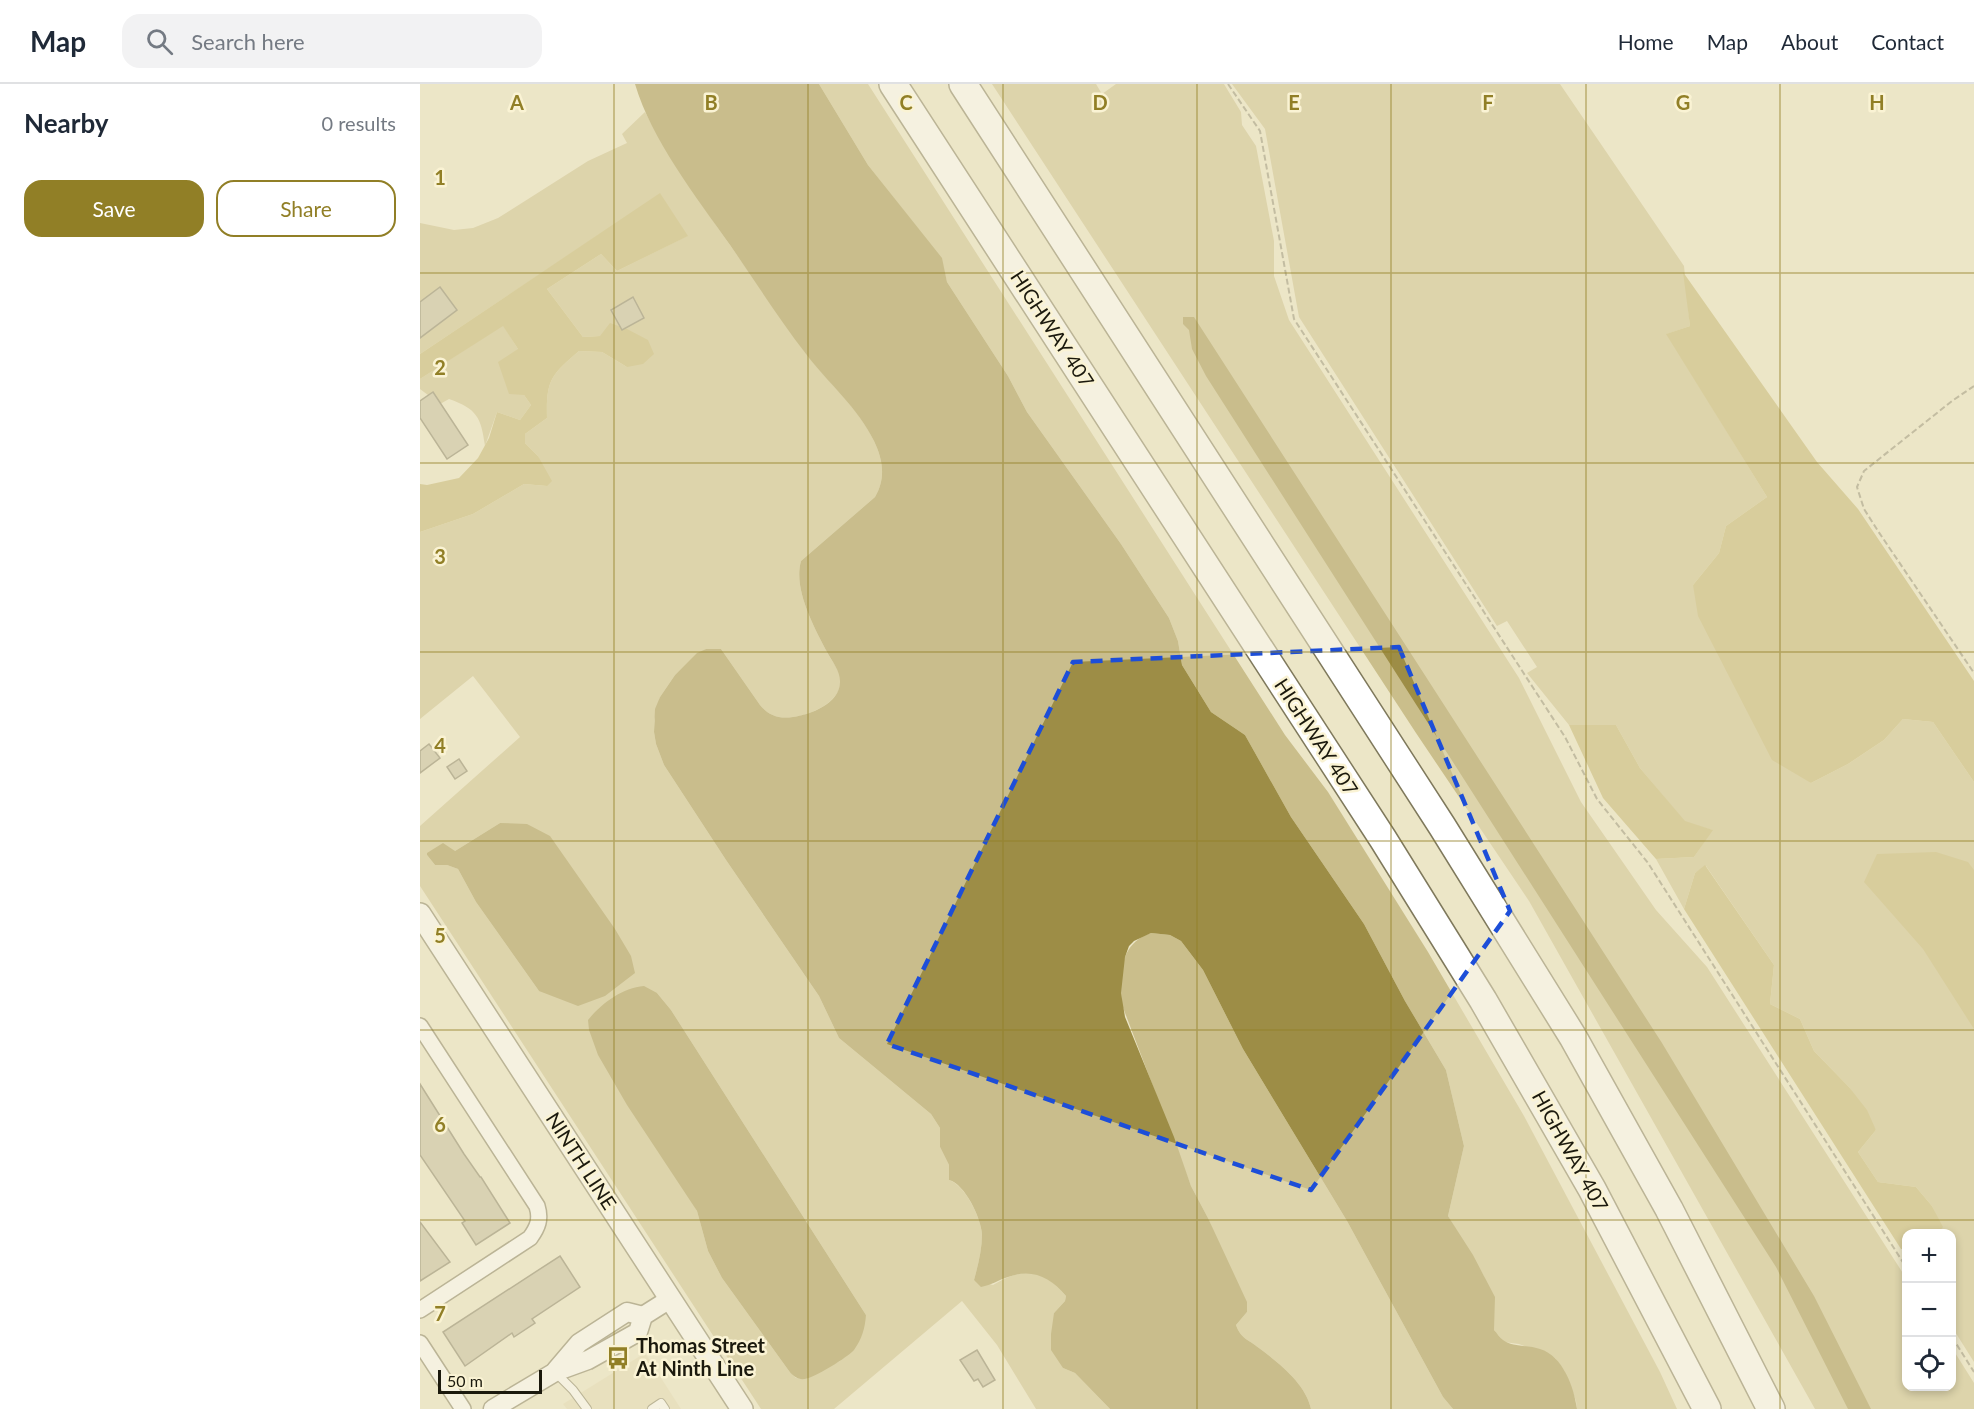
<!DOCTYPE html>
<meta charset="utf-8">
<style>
body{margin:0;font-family:Lato,sans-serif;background:#f2f2f3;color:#1f2937}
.controls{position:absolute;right:18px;bottom:18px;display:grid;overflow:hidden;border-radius:12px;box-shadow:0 3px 9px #0003}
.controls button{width:54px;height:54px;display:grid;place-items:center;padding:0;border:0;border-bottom:2px solid #e0e1e3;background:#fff;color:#1f2937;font:30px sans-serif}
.scale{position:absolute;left:18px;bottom:15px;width:104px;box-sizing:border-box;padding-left:6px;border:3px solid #1b190d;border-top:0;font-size:16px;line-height:21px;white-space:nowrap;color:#1b190d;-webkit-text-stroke:4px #faf3d4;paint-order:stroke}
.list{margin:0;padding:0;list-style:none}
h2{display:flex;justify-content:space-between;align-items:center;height:78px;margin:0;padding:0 24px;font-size:26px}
h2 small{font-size:20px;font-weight:400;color:#747a83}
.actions{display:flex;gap:12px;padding:18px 24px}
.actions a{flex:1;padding:14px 0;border:2px solid #917f26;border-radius:18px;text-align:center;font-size:21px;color:#917f26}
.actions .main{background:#917f26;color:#fff}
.icon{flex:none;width:33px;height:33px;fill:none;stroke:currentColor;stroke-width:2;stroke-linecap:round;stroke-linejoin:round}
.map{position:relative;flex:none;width:1554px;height:1325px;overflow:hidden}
header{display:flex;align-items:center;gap:36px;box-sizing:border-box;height:84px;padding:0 30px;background:#fff;border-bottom:2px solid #e0e1e3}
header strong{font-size:28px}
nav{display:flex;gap:33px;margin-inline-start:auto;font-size:21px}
.search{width:420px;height:54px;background:#f2f2f3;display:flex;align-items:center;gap:15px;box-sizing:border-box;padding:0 21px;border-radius:18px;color:#747a83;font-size:22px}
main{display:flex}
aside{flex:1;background:#fff}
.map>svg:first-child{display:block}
.built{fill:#e3dab4}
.green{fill:#cabe8b;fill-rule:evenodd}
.forest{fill:#bfb068}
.water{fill:#9d8d46}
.building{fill:#c0ba9c;stroke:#7f795d;stroke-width:1.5}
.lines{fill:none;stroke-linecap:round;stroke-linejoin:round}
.service-casing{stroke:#7f795c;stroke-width:10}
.minor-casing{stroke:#7f795c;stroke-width:18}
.tertiary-casing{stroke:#7f795c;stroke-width:21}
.secondary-casing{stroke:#7f795c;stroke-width:24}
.motorway-casing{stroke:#7f795c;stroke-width:30}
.path{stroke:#908c75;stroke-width:2;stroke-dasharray:6 3;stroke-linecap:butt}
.service{stroke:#fff;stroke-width:8}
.minor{stroke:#fff;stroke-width:15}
.tertiary{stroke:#fff;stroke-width:18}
.secondary{stroke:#fff;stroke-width:21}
.motorway{stroke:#fff;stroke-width:27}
.marked{fill:none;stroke:#1d4ed8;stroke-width:4.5;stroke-dasharray:12 8;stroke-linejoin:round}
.grid{fill:none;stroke:#917f26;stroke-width:1.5;stroke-opacity:0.55}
.labels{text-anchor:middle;stroke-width:5;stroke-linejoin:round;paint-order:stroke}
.street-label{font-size:20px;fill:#1b190d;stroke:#faf3d4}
.poi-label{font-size:20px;font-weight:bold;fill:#1b190d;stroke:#faf3d4;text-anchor:start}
.grid-label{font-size:20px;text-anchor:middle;font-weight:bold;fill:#917f26;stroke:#faf3d4;stroke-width:5;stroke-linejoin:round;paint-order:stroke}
</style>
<header>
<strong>Map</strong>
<div class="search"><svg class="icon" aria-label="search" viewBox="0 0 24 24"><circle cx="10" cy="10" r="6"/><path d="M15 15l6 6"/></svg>Search here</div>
<nav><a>Home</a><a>Map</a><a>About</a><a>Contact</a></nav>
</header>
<main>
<aside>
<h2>Nearby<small>0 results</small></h2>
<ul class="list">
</ul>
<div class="actions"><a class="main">Save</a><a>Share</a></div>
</aside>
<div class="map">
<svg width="1554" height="1325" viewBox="0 0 1554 1325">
<rect width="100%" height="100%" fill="#ece6c7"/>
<polygon class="built" points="225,1269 261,1325 147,1325 143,1320"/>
<g class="green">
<polygon points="399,0 448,0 865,651 908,708 1008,868 1104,1032 1240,1288 1257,1325 1157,1325 1156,1317 1144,1286 1135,1274 1099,1260 1084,1258 1074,1246 1064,1192 1028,1132 1044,1062 1026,986 985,917 944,840 871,733 825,651 791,628 762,581 758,557 749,534 701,460 607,328 588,292 527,198 521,174 448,81"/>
<polygon points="572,0 676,0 682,10 696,0 804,0 821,28 822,41 836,62 854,157 854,192 869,236 1099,594 1161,718 1236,826 1287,883 1486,1194 1486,1302 1532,1302 1532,1264 1554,1299 1554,1325 1395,1325 1109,817 996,649"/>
<polygon points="812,0 1140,0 1264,182 1270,242 1247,250 1347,413 1306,442 1299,469 1273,501 1391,699 1428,680 1464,656 1483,635 1513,638 1554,698 1554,1278 1532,1243 1532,1150 1518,1149 1522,1143 1512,1122 1496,1103 1458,1098 1438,1068 1456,1046 1429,1003 1394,967 1380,935 1350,920 1354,881 1286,782 1275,789 1264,825 1236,775 1274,773 1292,746 1265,738 1220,684 1196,641 1149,641 1107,589 1117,583 1087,537 1077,542 879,233 845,45"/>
<path d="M225,28c36,67 82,128 125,190 12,16 22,33 34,49 22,30 54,56 70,90 9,19 12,37 1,56l-74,64c-8,28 13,66 26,91 4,8 11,16 13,24 6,24 -29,39 -47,41 -14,2 -24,-1 -33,-12l-39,-56h-15l-9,5 -22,21 -15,22 -6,24v11l2,12 8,21 62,95 93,136 20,42 92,76 9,14v19l9,18v15c16,5 32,38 33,54 0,16 -4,31 -8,46l19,5c31,-19 50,-16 73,11l-1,5 -11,12 9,55 12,5 35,36h-74l-39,-64 -35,-44 -128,108h-73l-341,-523v-60l100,-89 -47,-61 -53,43v-187l53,-18 51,-30 23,2 -9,-30 -13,-13v-9l22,-16c-1,-38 4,-43 32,-67l23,1 25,15 -27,-31 -17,1 -36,-48 54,-35 16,17 70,-35 -27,-42 -240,160v-16l37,-28 -17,-23 -20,15v-79l34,7 19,-2 25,-10 90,-57 39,-18 -5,-9zM80,739l39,168 -63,-89 -18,-33 -11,-4h-12l-8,-10 28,-4zM237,909l14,17 195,305 -26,46 -35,18 -9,-1 -7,-7 -67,-93 -14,-27 -11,-40 -10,-18z"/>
<path d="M83,241l15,24 6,46 7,10 -11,15 -23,-8 -12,34c-4,-29 -8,-37 -36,-47l-9,5 -20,-15v-10z"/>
<path d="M731,849l19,2 11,6 22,29 40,79 104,172 96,176 10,12h-142c-5,-25 -32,-46 -52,-61 -11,-9 -18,-9 -23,-23l11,-13 -39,-94 -17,-32 -69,-181c-3,-28 -3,-62 29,-72z"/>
</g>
<g class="forest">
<path d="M240,109l28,43 -71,35 -16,-17 -54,35 36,48 17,-1 10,-13 17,6 21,11 6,14 -11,10 -16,3 -25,-15 -23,-1c-28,24 -33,29 -32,67l-22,16v9l13,13 14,25 -5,5 -23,-2 -51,30 -53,18v-48l7,1 32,-7 19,-20 11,-20 8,-26 23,8 11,-15 -7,-10 -15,-1 -11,-32 20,-13 -15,-23 -83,53v-25z"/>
<polygon points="1263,188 1397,378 1438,425 1554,597 1554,698 1513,638 1483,635 1464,656 1428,680 1391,699 1352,676 1278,532 1273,501 1299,469 1306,442 1347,413 1246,250 1270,242"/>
<polygon points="1149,641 1196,641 1220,684 1265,737 1293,746 1274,773 1236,775 1183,714"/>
<polygon points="1516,768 1548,778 1554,786 1554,945 1503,865 1444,798 1457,770"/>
<polygon points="1285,781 1354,881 1350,920 1380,935 1394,967 1429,1003 1447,1026 1456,1046 1438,1068 1458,1098 1496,1103 1512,1122 1523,1143 1518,1149 1486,1150 1486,1165 1481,1165 1264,825 1275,789"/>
</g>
<g class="water">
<path d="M215,0h184l49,81 74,93 5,24 61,94 19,36 94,132 48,74 9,23 4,24 29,47 34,23 46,82 73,107 41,77 41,69 18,76 -16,70 25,39 22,42 -1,33c3,3 6,8 9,10 9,7 26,5 37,9 23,7 34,38 37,60h-124l-10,-12 -96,-176 -104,-172 -40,-79 -22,-29 -11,-6 -19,-2 -17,8 -5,5 -4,11 -4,36 4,24 49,120 17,49 17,32 39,84v10l-11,13c5,14 12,14 23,23 20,15 47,36 52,61h-201l-35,-36 -12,-5 -12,-18v-16l3,-21 11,-12 1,-5c-16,-19 -34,-28 -58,-19 -10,3 -16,8 -27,10l-7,-7c4,-15 8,-30 8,-46 -1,-16 -17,-50 -33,-54v-15l-9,-18v-19l-9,-14 -92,-76 -20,-42 -93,-136 -62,-95 -8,-21 -2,-12 1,-23 5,-12 15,-22 22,-22 9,-4h15l39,56c9,11 19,14 33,12 17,-2 48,-14 47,-36 0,-10 -8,-20 -13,-29 -13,-25 -34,-63 -26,-91l74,-64c11,-19 8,-37 -1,-56 -16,-33 -46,-58 -68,-87 -27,-35 -51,-73 -76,-109 -33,-47 -79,-106 -95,-161z"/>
<polygon points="763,233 774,233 1242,959 1394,1212 1451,1325 1428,1325 1356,1183 786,292 772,265 769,246 763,240"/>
<polygon points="80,739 107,740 130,752 195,845 211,872 215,889 185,912 158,922 119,907 56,818 38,785 27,781 15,781 7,771 7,769 23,759 35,767"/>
<path d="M224,902l13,7 14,17 195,305c-1,13 -4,24 -12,35 -6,7 -40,28 -49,29 -7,1 -12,-3 -16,-8l-67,-93 -14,-27 -11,-40 -70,-106 -29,-50 -9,-25 -1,-10c14,-17 34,-32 56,-34z"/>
</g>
<g class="building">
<polygon points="20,203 37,226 0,254 0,218"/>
<polygon points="213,213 224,234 202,246 191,226"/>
<polygon points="13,308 48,361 27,375 0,334 0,317"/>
<polygon points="9,660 20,674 0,689 0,667"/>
<polygon points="39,675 47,687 35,695 27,683"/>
<polygon points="0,1000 44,1070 60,1093 61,1093 90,1139 56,1161 42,1139 45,1137 0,1071"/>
<polygon points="0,1138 30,1178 0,1197"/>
<polygon points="140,1172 160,1203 112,1235 115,1239 94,1253 92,1249 45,1282 23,1248"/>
<polygon points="557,1266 575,1296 563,1303 558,1295 554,1297 540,1276"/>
</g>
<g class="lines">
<g class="service-casing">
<g id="service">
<polyline points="135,1288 153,1306 167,1325"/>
<polyline points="232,1325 241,1319 245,1325"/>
</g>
</g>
<g class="minor-casing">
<g id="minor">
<path d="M0,942l117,180c4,13 1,21 -7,32l-110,72"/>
<polyline points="0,1259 43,1325"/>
</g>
</g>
<g class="tertiary-casing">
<g id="tertiary">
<polyline points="136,1286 159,1259 207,1228 223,1232"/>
<polyline points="73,1325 135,1288 168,1276 218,1248 223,1232 250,1215"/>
</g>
</g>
<g class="secondary-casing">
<polyline id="secondary" points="0,830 322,1325"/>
</g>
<g class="motorway-casing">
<g id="motorway">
<polyline points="473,0 963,755 1063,916 1172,1105 1287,1325"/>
<polyline points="543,0 1022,742 1153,953 1249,1125 1351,1325"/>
</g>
</g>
<g class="path">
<polyline points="808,0 840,47 874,235 1145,653 1177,715 1228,779 1486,1183"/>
<polyline points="1554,302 1532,317 1444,387 1437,403 1444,425 1458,447 1554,589"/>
<polyline points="1532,1253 1554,1288"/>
</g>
<use href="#service" class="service"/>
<use href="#minor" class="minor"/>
<use href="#tertiary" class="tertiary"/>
<use href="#secondary" class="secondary"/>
<use href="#motorway" class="motorway"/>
</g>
<path d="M0 0H1554V1325H0ZM979,563l111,264 -199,279 -424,-146 186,-382z" fill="#ece6c7" fill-opacity=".55" fill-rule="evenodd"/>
<path class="marked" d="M979,563l111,264 -199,279 -424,-146 186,-382z"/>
<path class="grid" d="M194,0v1325M388,0v1325M583,0v1325M777,0v1325M971,0v1325M1166,0v1325M1360,0v1325M0,189h1554M0,379h1554M0,568h1554M0,757h1554M0,946h1554M0,1136h1554"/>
<defs>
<g id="bus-bare" transform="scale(1.8)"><path d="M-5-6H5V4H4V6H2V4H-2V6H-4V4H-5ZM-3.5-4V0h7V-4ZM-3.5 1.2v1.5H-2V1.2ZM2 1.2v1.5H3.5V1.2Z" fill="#917f26" stroke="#faf3d4" stroke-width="2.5" paint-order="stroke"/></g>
</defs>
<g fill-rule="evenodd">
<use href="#bus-bare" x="198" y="1274"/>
</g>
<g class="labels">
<g class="street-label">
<text transform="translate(632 245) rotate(57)" y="7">HIGHWAY 407</text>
<text transform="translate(896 653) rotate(57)" y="7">HIGHWAY 407</text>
<text transform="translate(1150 1067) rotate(61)" y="7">HIGHWAY 407</text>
<text transform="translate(161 1077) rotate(57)" y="7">NINTH LINE</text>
</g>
<g class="poi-label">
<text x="216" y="1269">Thomas Street<tspan x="216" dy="23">At Ninth Line</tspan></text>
</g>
</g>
<g class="grid-label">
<text x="97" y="26">A</text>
<text x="291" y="26">B</text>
<text x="486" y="26">C</text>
<text x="680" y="26">D</text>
<text x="874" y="26">E</text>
<text x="1068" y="26">F</text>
<text x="1263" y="26">G</text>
<text x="1457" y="26">H</text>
<text x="20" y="101">1</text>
<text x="20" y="291">2</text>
<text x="20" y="480">3</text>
<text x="20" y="669">4</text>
<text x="20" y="859">5</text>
<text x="20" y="1048">6</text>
<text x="20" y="1237">7</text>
</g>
</svg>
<div class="controls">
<button>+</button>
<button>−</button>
<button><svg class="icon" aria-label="locate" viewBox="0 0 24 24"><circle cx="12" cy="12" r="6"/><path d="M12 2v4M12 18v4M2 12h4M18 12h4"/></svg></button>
</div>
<div class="scale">50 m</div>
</div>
</main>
